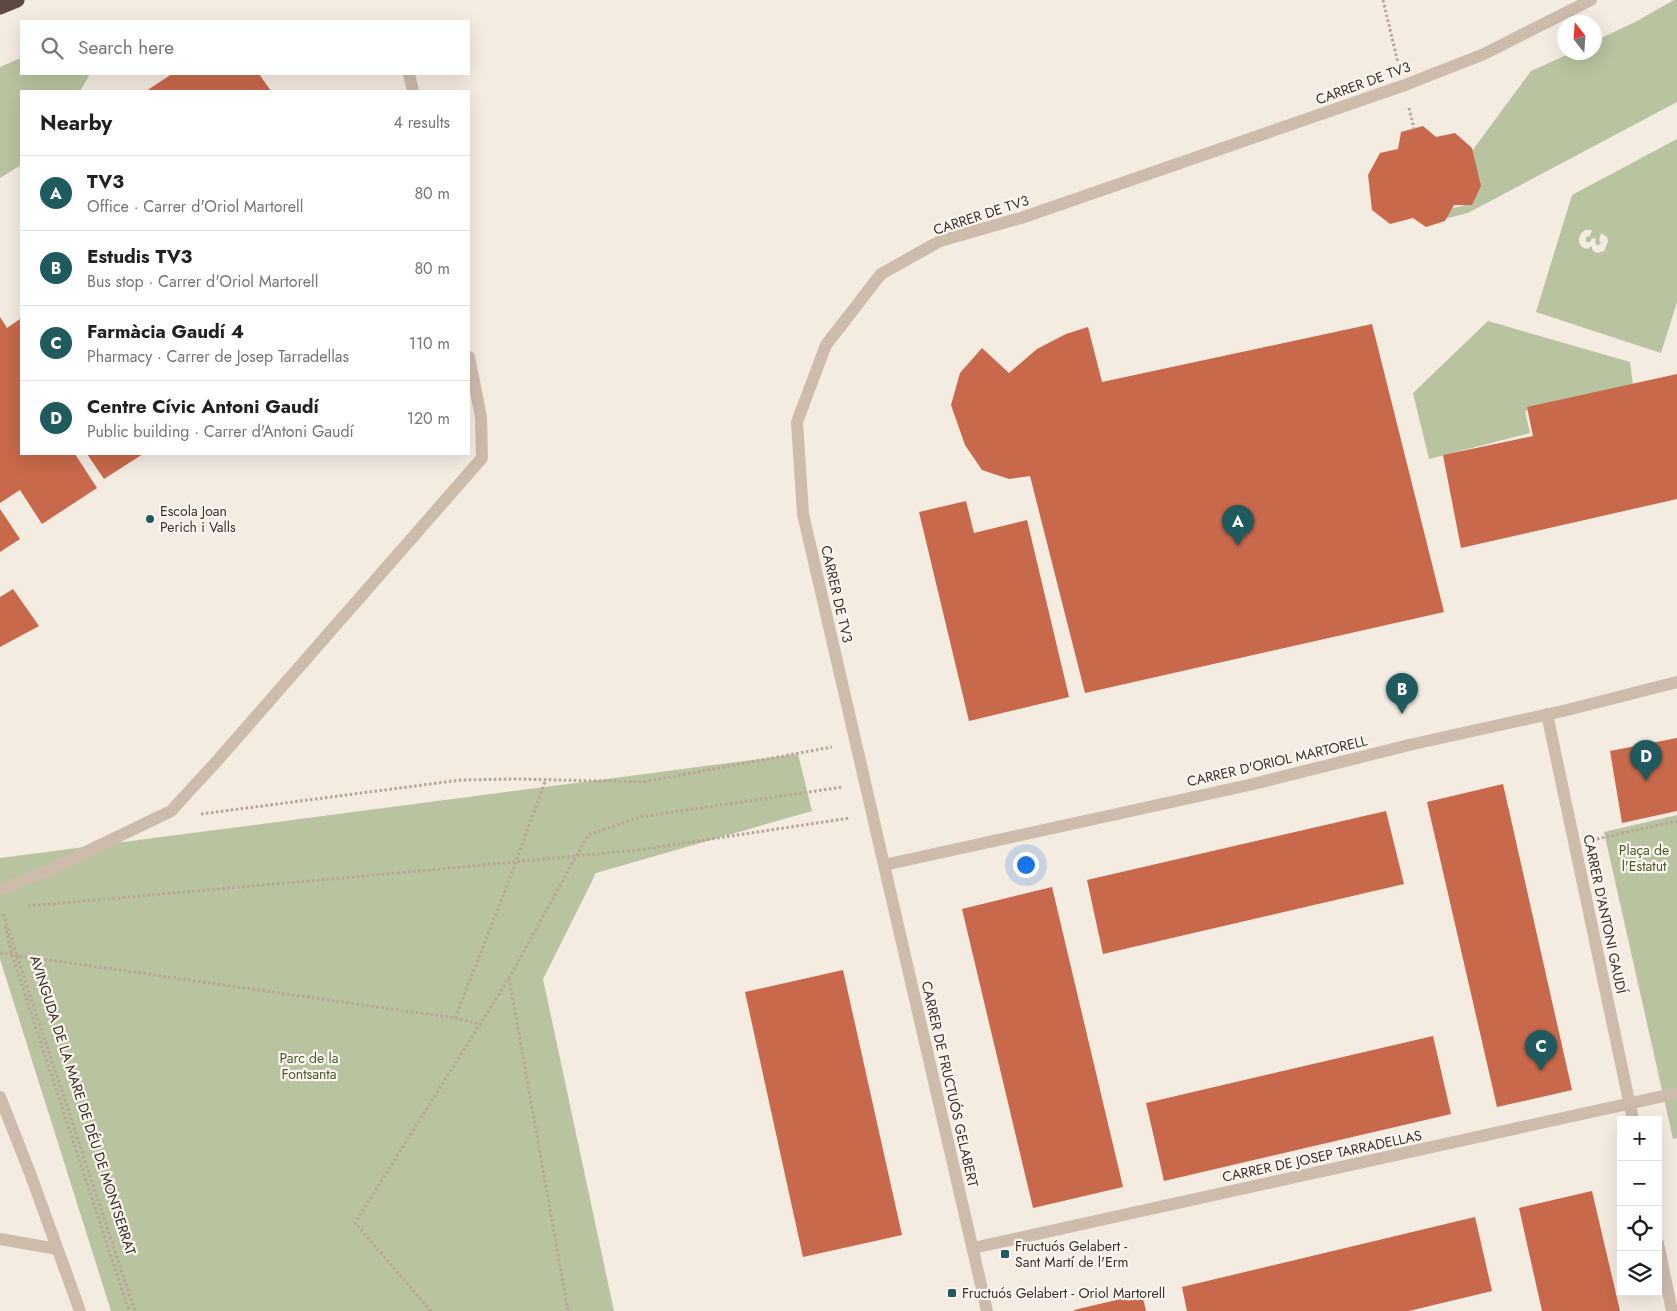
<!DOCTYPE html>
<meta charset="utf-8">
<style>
body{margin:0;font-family:Jost,sans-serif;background:#f6f6f6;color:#202124}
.controls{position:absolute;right:15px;bottom:15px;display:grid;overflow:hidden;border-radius:0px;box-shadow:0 5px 20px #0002}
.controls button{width:45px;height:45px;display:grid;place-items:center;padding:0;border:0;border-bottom:1px solid #e0e0e0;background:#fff;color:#202124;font:25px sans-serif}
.compass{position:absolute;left:1557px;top:15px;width:45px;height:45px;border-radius:50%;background:#fff;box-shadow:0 5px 20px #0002;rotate:343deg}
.you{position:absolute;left:1025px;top:864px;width:18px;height:18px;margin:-12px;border:4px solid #fff;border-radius:50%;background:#1a73e8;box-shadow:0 0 0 8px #1a73e833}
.badge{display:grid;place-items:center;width:32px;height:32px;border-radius:50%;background:#1f5a5e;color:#fff;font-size:16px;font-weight:700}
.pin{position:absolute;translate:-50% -41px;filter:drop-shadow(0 1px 2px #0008)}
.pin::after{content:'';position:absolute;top:26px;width:18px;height:15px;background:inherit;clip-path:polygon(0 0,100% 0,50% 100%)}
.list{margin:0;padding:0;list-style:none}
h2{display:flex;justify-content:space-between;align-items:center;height:65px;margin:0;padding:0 20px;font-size:21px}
h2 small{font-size:16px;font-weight:400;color:#757577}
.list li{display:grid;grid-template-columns:32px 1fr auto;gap:15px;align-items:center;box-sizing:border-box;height:75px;padding:0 20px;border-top:1px solid #e0e0e0}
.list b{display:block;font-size:19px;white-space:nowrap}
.list p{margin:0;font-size:16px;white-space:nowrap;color:#757577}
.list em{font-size:16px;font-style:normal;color:#757577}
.icon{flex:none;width:28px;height:28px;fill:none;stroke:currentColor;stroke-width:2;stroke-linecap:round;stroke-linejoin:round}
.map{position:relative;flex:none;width:1677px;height:1311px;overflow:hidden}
.search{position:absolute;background:#fff;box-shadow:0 5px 20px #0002;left:20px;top:20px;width:450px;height:55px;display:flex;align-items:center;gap:12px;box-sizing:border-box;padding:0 18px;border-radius:0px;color:#757577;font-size:19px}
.panel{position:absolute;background:#fff;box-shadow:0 5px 20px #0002;left:20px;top:90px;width:450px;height:365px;border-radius:0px}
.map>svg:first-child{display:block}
.green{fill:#b8c4a0;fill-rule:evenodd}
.building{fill:#c8694b}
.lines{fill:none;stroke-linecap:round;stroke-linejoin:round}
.path{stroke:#b9a596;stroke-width:3;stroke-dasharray:2.5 2.5;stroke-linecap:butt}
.minor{stroke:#cdbbac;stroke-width:12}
.highway{stroke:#5c4a42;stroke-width:15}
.path-bridge{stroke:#b9a596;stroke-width:3;stroke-dasharray:2.5 2.5;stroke-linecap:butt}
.poi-dot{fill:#1f5a5e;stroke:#fbf5ee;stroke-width:2}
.labels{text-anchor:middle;stroke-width:4.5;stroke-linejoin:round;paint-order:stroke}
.street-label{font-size:14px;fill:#3b302b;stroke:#fbf5ee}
.poi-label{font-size:14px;fill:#3b302b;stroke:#fbf5ee;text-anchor:start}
.park-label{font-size:14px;fill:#4a5a2e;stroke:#fbf5ee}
</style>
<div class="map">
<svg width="1677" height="1311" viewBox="0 0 1677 1311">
<rect width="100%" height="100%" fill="#f4ebe1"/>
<g class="green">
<polygon points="1674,0 1677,0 1677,102 1468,213 1444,219 1450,209 1469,204 1472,151 1531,71 1571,53 1594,52 1595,41 1635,22"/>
<polygon points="21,58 21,74 90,74 80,91 21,91 21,165 0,178 0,67"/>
<path d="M1677,139v163l-16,51 -125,-41 36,-117zM1585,230h7l-2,6 -4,1v5h4l2,-4 4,1 -1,3 2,4 4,-3 -2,-3 2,-7 6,4 1,5 -4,9 -8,2 -4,-4v-3l-5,3c-10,-2 -11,-13 -2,-19z"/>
<polygon points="1488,321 1630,362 1633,385 1525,411 1530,433 1429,459 1413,393"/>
<polygon points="798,754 812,811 596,873 543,979 614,1311 111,1311 0,959 0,858"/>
<polygon points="1677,815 1677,1138 1673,1139 1604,832"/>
</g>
<g class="building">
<polygon points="172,74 259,74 271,91 146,91"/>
<polygon points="1423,126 1436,137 1455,133 1472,148 1481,186 1472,205 1454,205 1445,221 1426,227 1413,218 1390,224 1372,210 1368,175 1380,153 1398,149 1401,132"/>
<polygon points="0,317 7,328 20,319 21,322 21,454 58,455 75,454 97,488 42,524 20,490 0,503"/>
<polygon points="1372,324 1444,612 1085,693 1030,476 1009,479 982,470 965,445 951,405 960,373 982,348 1009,373 1037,349 1066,334 1088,327 1102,382"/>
<polygon points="1677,374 1677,499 1461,548 1443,455 1533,436 1527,407"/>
<polygon points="87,454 143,454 104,479"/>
<polygon points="966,501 974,533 1027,520 1069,697 969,721 919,512"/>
<polygon points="0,509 20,539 0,552"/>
<polygon points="13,589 39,626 0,647 0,597"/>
<polygon points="1677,738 1677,811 1622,823 1610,751"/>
<polygon points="1503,784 1572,1090 1497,1107 1427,802"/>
<polygon points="1386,811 1404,884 1103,954 1087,880"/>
<polygon points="1052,887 1123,1187 1033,1208 962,909"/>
<polygon points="843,970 902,1235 803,1257 745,992"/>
<polygon points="1433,1036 1451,1114 1164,1181 1146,1103"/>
<polygon points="1592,1191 1620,1311 1542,1311 1519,1208"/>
<polygon points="1475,1217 1492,1291 1409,1311 1187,1311 1182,1287"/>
<polygon points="1142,1294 1146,1311 1074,1311 1074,1310"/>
</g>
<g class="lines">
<g class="path">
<polyline points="1383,0 1398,63"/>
<polyline points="1409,108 1414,129"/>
<polyline points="201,814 461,780 516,779 643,782 832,747"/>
<polyline points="1597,839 1677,821"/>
<polyline points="638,850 850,818"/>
<polyline points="28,906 398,873"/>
<polyline points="3,914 135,1311"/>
<polyline points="5,926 12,955 129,1311"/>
<polyline points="0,953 455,1018 480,1024"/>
<polyline points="509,978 568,1311"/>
<polyline points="455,1018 510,878 546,779"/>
<polyline points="431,1311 355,1223 509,978 588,835 640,817 843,787"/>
</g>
<g class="minor">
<polyline points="409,74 413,91"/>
<polyline points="1547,714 1633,1120"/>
<polyline points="884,865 1249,785 1409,745 1567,710 1677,682"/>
<polyline points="0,890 53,868 171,811 217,761 482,458 481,417 469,357"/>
<polyline points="0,1097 30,1173 80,1311"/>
<polyline points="0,1239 57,1249"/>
<polyline points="1658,1243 1672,1311"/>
<polyline points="973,1248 1677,1093"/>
<polyline points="987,1311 803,514 797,422 826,345 881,274 940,241 1021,218 1405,85 1484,54 1591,0"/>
</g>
<polyline class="highway" points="0,7 17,0"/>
<polyline class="path-bridge" points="398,873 638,850"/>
</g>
<g class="poi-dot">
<circle cx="150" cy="519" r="5"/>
<rect x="1000" y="1249" width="10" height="10" rx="2.5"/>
<rect x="947" y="1288" width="10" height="10" rx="2.5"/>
</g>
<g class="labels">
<g class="street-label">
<text transform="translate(1363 83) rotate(-20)" y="5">CARRER DE TV3</text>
<text transform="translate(981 215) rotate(-18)" y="5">CARRER DE TV3</text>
<text transform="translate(837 594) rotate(77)" y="5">CARRER DE TV3</text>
<text transform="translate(1277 761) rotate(-13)" y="5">CARRER D'ORIOL MARTORELL</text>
<text transform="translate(1605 914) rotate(78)" y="5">CARRER D'ANTONI GAUDÍ</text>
<text transform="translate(950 1084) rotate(77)" y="5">CARRER DE FRUCTUÓS GELABERT</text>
<text transform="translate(83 1105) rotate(72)" y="5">AVINGUDA DE LA MARE DE DÉU DE MONTSERRAT</text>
<text transform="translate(1322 1156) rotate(-12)" y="5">CARRER DE JOSEP TARRADELLAS</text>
</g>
<g class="poi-label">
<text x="160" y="516">Escola Joan<tspan x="160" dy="16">Perich i Valls</tspan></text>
<text x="1015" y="1251">Fructuós Gelabert -<tspan x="1015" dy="16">Sant Martí de l'Erm</tspan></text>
<text x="962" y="1298">Fructuós Gelabert - Oriol Martorell</text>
</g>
<g class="park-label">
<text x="1644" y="855">Plaça de<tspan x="1644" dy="16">l'Estatut</tspan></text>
<text x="309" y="1063">Parc de la<tspan x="309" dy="16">Fontsanta</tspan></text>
</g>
</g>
</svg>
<div class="controls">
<button>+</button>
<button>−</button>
<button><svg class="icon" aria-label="locate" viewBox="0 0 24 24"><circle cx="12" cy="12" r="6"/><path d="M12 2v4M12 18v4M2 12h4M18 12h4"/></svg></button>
<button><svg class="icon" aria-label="layers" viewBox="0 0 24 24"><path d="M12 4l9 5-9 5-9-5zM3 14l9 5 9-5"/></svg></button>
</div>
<svg class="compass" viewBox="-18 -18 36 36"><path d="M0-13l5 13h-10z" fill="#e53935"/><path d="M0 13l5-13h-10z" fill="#757577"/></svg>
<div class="you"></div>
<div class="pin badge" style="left:1238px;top:546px">A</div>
<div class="pin badge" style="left:1402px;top:714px">B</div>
<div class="pin badge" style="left:1541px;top:1071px">C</div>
<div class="pin badge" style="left:1646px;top:781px">D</div>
<div class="search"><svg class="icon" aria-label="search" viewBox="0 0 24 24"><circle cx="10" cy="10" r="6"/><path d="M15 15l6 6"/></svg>Search here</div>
<section class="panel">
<h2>Nearby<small>4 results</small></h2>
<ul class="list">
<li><span class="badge">A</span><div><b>TV3</b><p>Office · Carrer d'Oriol Martorell</p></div><em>80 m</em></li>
<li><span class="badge">B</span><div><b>Estudis TV3</b><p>Bus stop · Carrer d'Oriol Martorell</p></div><em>80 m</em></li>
<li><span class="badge">C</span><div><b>Farmàcia Gaudí 4</b><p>Pharmacy · Carrer de Josep Tarradellas</p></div><em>110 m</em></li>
<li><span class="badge">D</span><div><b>Centre Cívic Antoni Gaudí</b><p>Public building · Carrer d'Antoni Gaudí</p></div><em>120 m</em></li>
</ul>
</section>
</div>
